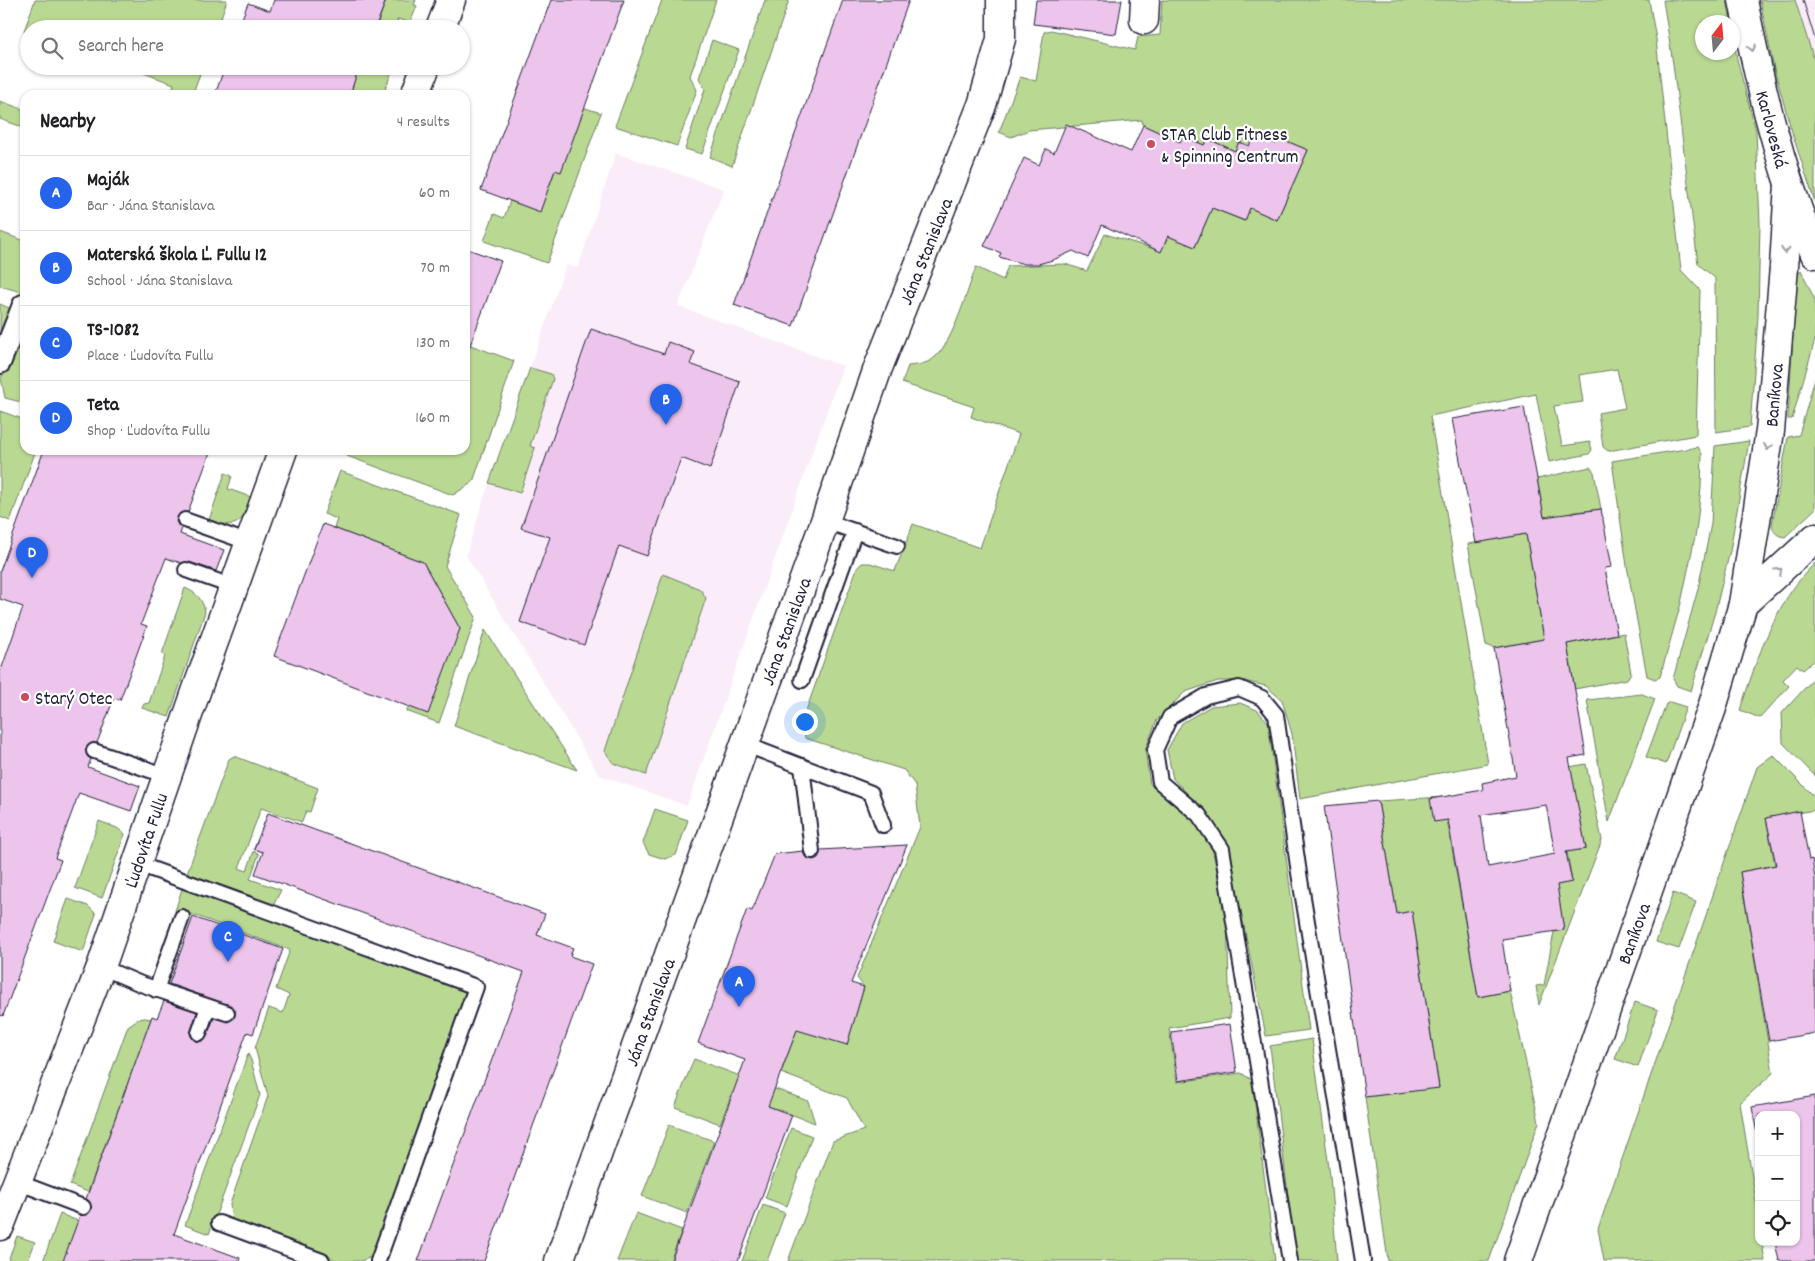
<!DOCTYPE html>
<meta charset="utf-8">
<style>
body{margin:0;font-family:Dekko,sans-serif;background:#f6f6f6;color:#202124}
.controls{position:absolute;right:15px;bottom:15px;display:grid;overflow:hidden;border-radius:10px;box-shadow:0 1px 4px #0004}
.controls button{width:45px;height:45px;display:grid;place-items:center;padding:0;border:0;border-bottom:1px solid #e0e0e0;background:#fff;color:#202124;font:25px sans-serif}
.compass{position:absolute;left:1695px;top:15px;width:45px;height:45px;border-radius:50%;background:#fff;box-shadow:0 1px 4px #0004;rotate:16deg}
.you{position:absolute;left:804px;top:721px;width:18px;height:18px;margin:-12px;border:4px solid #fff;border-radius:50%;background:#1a73e8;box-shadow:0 0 0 8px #1a73e833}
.badge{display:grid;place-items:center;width:32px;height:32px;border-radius:50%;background:#2563eb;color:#fff;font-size:16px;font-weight:700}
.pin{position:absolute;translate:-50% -41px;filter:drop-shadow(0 1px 2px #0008)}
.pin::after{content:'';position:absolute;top:26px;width:18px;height:15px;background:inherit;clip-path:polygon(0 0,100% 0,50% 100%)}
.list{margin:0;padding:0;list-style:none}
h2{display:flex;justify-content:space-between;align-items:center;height:65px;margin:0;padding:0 20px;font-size:21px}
h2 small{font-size:16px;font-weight:400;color:#757577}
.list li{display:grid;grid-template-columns:32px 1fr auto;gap:15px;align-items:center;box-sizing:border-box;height:75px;padding:0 20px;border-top:1px solid #e0e0e0}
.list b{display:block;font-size:19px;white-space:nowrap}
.list p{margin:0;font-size:16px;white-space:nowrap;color:#757577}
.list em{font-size:16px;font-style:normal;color:#757577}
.icon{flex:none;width:28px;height:28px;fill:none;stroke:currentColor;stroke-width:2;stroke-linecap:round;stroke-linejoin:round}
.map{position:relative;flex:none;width:1815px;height:1261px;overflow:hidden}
.search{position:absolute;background:#fff;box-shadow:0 1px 4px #0004;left:20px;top:20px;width:450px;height:55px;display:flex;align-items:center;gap:12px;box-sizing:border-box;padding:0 18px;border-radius:28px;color:#757577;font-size:19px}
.panel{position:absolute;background:#fff;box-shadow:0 1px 4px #0004;left:20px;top:90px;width:450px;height:365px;border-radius:15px}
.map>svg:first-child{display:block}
.built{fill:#faedf9}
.green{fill:#b9d992;stroke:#6e7e66}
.building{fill:#edc4ec;stroke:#22223b;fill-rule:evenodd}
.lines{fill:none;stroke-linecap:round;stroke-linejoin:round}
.service-casing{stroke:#22223b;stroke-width:18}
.pedestrian-casing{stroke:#22223b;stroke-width:24}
.minor-casing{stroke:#22223b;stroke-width:31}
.secondary-casing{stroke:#22223b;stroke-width:31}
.service{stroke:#fff;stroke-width:14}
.pedestrian{stroke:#fff;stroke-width:20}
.minor{stroke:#fff;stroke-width:28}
.secondary{stroke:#fff;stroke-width:28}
.tram{stroke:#22223b;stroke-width:1}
.oneway{stroke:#9c9ca7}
.poi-dot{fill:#d1495b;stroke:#fff;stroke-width:2}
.labels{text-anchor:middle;stroke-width:4.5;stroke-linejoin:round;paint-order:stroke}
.street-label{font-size:19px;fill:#22223b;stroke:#fff}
.poi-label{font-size:19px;fill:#22223b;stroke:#fff;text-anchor:start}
</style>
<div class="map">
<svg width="1815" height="1261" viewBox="0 0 1815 1261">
<rect width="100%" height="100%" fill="#fff"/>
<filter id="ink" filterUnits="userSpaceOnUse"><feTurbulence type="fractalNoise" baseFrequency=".02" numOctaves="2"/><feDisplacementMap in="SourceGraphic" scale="10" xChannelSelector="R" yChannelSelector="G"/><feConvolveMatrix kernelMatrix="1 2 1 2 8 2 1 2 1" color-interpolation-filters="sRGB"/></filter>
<g filter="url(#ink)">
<g class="built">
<polygon points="1795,0 1815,0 1815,63 1812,54"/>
<polygon points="616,153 724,189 678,306 843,366 687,806 599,775 466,555 485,495 566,265 578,268"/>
</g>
<g class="green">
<polygon points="35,0 227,0 217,29 29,29 29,32 24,31"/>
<polygon points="386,0 416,0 414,5 417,6 410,23 398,19 394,29 378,23"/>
<polygon points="662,0 716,0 690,76 697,90 677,146 615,126"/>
<polygon points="765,0 789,0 732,166 710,157"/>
<path d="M1162,0h487l7,39 25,231 19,20 -4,145 -88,16 -5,-4 -5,-34 27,-5 -8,-39 -38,6 4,27 -29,4 8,40 28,-4 2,8 -3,4 -40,8 -13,-68 -106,22 58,348 -188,35 -8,-65 -10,-34 -16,-14 -22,-5h-26l-33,11 -28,28 -12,30 5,34 42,35 20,29 15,68 3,102 -61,10 8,54 64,-9 11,7 23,181h-487l45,-120 31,-11 -17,-32 -66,-25 16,-44 50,15 17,-57 -7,-9 63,-151 -5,-42 -11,-15 -99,-32 -2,-19 54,-151 5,-5h8l25,8 18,-47 67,24 39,-114 -48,-17 3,-10 -72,-24 6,-17c9,-1 19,-2 26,-8 19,-15 33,-67 42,-91l27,13 5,-14 57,-2 22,7 18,-37 56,17 7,-15 27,11 17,-39 32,13 6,-13 27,12 31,-70 -29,-12 -3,6 -27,2 -10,-4 -4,9 -27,-12 -4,6 -26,3 -9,-11 -26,-12 -1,-5 -113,10 -18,7 -12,-5 21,-55 16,4 8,-49 7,-2 84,20 3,-13 22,-2z"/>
<polygon points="1663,0 1727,0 1731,22 1702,22 1702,52 1732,52 1733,33 1737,59 1756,131 1760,223 1758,316 1750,427 1716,432 1715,278 1698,264 1673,64"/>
<polygon points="1760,0 1795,0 1815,63 1815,202 1794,139 1774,69"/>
<polygon points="712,40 739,50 702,154 685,149 705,89 699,78"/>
<polygon points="124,66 203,66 192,95 171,95 174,84"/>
<polygon points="359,66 394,66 383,95 350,95"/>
<polygon points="0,101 25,110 25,128 0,119"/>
<polygon points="579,106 601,113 547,263 484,241 494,214 504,218 510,201 540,211"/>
<polygon points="0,232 25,241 25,293 0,286"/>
<polygon points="1801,270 1815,300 1815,340 1792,419 1788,419 1796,286 1798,275"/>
<polygon points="0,304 9,308 12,315 0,347"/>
<polygon points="25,319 25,403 5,398 1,378"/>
<polygon points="465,343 514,361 473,482 453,495 347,456 349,450 465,450"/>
<polygon points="530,368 551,374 553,379 530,446 535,448 520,493 489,483"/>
<path d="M1815,378v131l-30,28c-8,-1 -11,-4 -13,-12l16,-88 11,-2z"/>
<polygon points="0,411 25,420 25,450 36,450 10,521 0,517"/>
<polygon points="1749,441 1730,551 1715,612 1691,691 1677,686 1673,679 1698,589 1711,524 1715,446"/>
<polygon points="1698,447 1702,454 1701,488 1696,532 1681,603 1660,677 1655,679 1647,676 1627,566 1612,461"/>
<polygon points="1590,467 1594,472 1601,509 1575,512 1545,522 1537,479"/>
<polygon points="340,471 461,515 445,566 476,617 439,723 406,711 460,629 423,562 334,528 337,519 324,514"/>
<path d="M225,473l7,3 -4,13 23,8c-9,27 -13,33 -42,23z"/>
<polygon points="1526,534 1544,639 1494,648 1486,645 1468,544"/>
<path d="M1815,563v97l-12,10 -6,-5 -14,15 6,6 -29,32 -20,-8c18,-53 34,-107 75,-147z"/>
<polygon points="663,574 700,589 706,598 646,775 613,763 605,751"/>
<path d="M185,588c12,5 18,12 20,24l-36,105 -27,-9 2,-4 5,-1 16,-47 -3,-2z"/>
<polygon points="485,630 577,770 454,726"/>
<polygon points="1624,633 1631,673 1627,679 1575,689 1567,644"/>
<polygon points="1815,677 1815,776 1783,743 1782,713"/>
<polygon points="1642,694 1655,699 1609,822 1587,700"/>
<polygon points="1670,702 1686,707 1666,764 1646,757 1666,704"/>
<polygon points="1240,703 1257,710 1268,722 1309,1030 1266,1036 1228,847 1204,810 1173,779 1167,750 1182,723 1211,706"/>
<polygon points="1773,755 1815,797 1815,810 1766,818 1775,865 1740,872 1773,1073 1740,1103 1759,1219 1759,1242 1762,1242 1765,1261 1604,1261 1598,1229 1757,767"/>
<polygon points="234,756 318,788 310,812 306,811 302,822 261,808 239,868 247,871 254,851 259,854 250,879 281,890 274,904 187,873 229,759"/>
<polygon points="1586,764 1602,840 1539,1005 1536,986 1544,985 1554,932 1564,930 1556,885 1572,881 1567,852 1586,848 1569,767"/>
<polygon points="1443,797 1478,997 1510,991 1539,1122 1489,1261 1388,1261 1365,1097 1439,1087 1412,911 1397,914 1378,801"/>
<polygon points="655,809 688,820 676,855 665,859 649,854 643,843"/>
<polygon points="99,821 117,828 125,834 102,898 75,888"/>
<polygon points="182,889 466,990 432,1085 375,1256 360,1261 339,1261 232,1221 230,1204 268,1096 255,1048 269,1008 283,1013 289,995 276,989 290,950 191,914 190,916 175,911"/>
<polygon points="1673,893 1696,902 1679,949 1656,942"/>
<polygon points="68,899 88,906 96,914 83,952 53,941"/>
<polygon points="1635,1002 1658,1010 1638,1067 1615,1059"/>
<polygon points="145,1018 151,1019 88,1192 70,1185 128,1026 138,1019"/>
<polygon points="1312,1039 1330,1176 1337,1261 1296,1261 1270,1046"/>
<polygon points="248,1054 251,1060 260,1095 209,1234 185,1225"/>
<polygon points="694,1059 808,1101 815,1123 732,1093 720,1124 675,1107"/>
<polygon points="669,1125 714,1141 687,1213 642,1196"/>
<polygon points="791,1128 812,1136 787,1206 765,1198"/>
<polygon points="763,1205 785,1213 767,1261 742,1261"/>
<polygon points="636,1213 682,1230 670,1261 617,1261"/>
<polygon points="60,1214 78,1221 73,1261 43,1261"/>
<polygon points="17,1236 35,1242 28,1261 8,1261"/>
</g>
<g class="building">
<polygon points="274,0 386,0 375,29 238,29 248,3 270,11"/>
<polygon points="551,0 624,0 561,172 555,170 540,212 481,190"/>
<polygon points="843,0 909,0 793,326 734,305"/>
<polygon points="1036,0 1122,0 1116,34 1033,24"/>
<polygon points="225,66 359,66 350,95 215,95"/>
<polygon points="1066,124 1131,152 1143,125 1180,142 1183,136 1204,145 1208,139 1235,151 1239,142 1249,146 1254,135 1276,144 1279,138 1308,150 1277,220 1250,208 1245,221 1212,208 1195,247 1168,236 1161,252 1102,225 1088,258 1073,251 1053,260 1038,264 1024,264 999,257 1001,253 984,246 1024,158 1039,165 1046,149 1054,153"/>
<polygon points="465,248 501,261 468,351 465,351"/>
<polygon points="591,329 664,354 668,342 695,352 690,364 740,382 710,469 681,458 647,556 619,546 584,645 520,622 550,537 521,528"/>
<path d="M1524,407l20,110 57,-8 11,58 -7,1 12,66 -50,10 19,111 -17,3 17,91 -20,3 6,30 -15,3 7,45 -62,9 8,52 -32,6 -30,-177 -14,2 -4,-23 53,-9 -1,-7 34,-7 -22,-128 50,-9 -18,-105 -50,9 -24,-124zM1546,805l9,49 -67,13 -7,-52z"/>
<polygon points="44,450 211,450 188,512 180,513 176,521 178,525 182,528 180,534 224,550 216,571 189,562 181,563 166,558 141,624 147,626 120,700 114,698 97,743 92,743 86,749 87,756 91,759 88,767 140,786 131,811 79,793 55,858 61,860 3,1016 0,1015 0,673 23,607 0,599 0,571"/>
<polygon points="323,524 423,562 460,629 428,714 274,656"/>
<polygon points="1378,801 1397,914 1412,911 1439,1088 1365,1097 1324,806"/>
<polygon points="1800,811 1809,860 1812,859 1815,879 1815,1033 1769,1041 1740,872 1776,865 1766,818"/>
<polygon points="268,813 545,914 537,935 573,948 570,956 592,964 484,1261 418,1261 524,972 255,874 263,852 254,849"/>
<polygon points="907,845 851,983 864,987 847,1045 797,1030 768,1106 792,1115 738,1261 671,1261 745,1060 698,1043 747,909 752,911 775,854 803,851 805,857 813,860 818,858 821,850"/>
<polygon points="193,917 283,949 253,1034 247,1032 174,1234 240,1258 239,1261 63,1261 80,1215 88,1214 91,1210 90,1202 86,1199 152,1016 157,1018 164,1001 197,1012 190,1034 193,1039 200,1042 207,1036 214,1018 228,1022 235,1016 235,1011 230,1005 169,984"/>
<polygon points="1230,1024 1237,1072 1178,1081 1171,1032"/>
<polygon points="1815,1096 1815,1261 1779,1261 1775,1242 1796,1242 1796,1115 1759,1115 1759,1144 1752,1107"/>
</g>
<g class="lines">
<g class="service-casing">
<g id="service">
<polyline points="185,520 250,543"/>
<polyline points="825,521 897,546"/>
<polyline points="186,570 234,587"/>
<polyline points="802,680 855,531"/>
<polyline points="744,744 871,793 883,825"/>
<polyline points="94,751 167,776"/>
<polyline points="802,766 812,851"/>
<polyline points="138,864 476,987 378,1261"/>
<polyline points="101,967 141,984 227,1013"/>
<polyline points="156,990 182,917"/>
<polyline points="199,1033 208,1007"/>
<polyline points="17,1182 83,1207"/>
<polyline points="219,1223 322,1261"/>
<polyline points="1290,1261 1222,849 1199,815 1160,782 1155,750 1170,717 1206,696 1239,688 1262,698 1276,715 1299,873 1363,1261"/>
</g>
</g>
<g class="pedestrian-casing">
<polyline id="pedestrian" points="0,363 23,305"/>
</g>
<g class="minor-casing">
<g id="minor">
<polyline points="1144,20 1145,0"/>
<polyline points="440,29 451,0"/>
<polyline points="415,95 426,66"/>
<polyline points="1743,604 1815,538"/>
<polyline points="0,1226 101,967 197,689 283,450"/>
<polyline points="559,1261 825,521 878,368 982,105 1001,39 1001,0"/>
<polyline points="1518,1261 1712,708 1743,604 1770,431 1784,267 1789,184"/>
</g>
</g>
<g class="secondary-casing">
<path id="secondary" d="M1743,0c17,87 38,172 72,254"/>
</g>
<use href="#service" class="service"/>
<use href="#pedestrian" class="pedestrian"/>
<use href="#minor" class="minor"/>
<use href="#secondary" class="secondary"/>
<polyline class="tram" points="1803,0 1815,39"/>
</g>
<defs><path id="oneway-chevron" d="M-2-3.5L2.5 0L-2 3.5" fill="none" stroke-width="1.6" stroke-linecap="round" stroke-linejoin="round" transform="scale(1.25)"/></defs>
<g class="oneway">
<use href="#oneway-chevron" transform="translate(1752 48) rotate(77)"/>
<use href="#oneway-chevron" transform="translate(1785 250) rotate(93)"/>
<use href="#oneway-chevron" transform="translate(1768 447) rotate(98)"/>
<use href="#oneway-chevron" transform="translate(1779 571) rotate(-43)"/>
</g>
</g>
<g class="poi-dot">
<circle cx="1151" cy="144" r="5"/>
<circle cx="25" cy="697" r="5"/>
</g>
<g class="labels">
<g class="street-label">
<text transform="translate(1773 129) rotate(75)" y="7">Karloveská</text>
<text transform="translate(925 251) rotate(-68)" y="7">Jána Stanislava</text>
<text transform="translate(1773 395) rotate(-85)" y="7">Baníkova</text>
<text transform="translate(785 631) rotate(-70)" y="7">Jána Stanislava</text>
<text transform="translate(145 840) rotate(-71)" y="7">Ľudovíta Fullu</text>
<text transform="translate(1633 933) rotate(-70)" y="7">Baníkova</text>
<text transform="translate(649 1012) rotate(-70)" y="7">Jána Stanislava</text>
</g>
<g class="poi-label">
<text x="1161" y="140">STAR Club Fitness<tspan x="1161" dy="22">&amp; Spinning Centrum</tspan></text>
<text x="35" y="704">Starý Otec</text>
</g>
</g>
</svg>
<div class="controls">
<button>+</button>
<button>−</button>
<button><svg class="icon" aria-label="locate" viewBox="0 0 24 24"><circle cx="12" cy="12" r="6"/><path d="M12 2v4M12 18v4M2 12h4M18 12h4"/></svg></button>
</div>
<svg class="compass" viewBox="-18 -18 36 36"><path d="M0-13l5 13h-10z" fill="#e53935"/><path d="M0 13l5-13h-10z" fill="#757577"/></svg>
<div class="you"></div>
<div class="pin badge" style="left:739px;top:1007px">A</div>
<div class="pin badge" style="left:666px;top:425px">B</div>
<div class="pin badge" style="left:228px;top:962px">C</div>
<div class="pin badge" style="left:32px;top:578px">D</div>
<div class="search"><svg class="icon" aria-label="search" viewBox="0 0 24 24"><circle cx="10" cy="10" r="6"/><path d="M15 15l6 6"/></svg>Search here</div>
<section class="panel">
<h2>Nearby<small>4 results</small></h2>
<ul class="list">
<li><span class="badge">A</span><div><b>Maják</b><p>Bar · Jána Stanislava</p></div><em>60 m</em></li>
<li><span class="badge">B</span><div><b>Materská škola Ľ. Fullu 12</b><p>School · Jána Stanislava</p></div><em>70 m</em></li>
<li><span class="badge">C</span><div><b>TS-1082</b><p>Place · Ľudovíta Fullu</p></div><em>130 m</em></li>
<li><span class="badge">D</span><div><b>Teta</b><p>Shop · Ľudovíta Fullu</p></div><em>160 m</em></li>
</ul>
</section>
</div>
